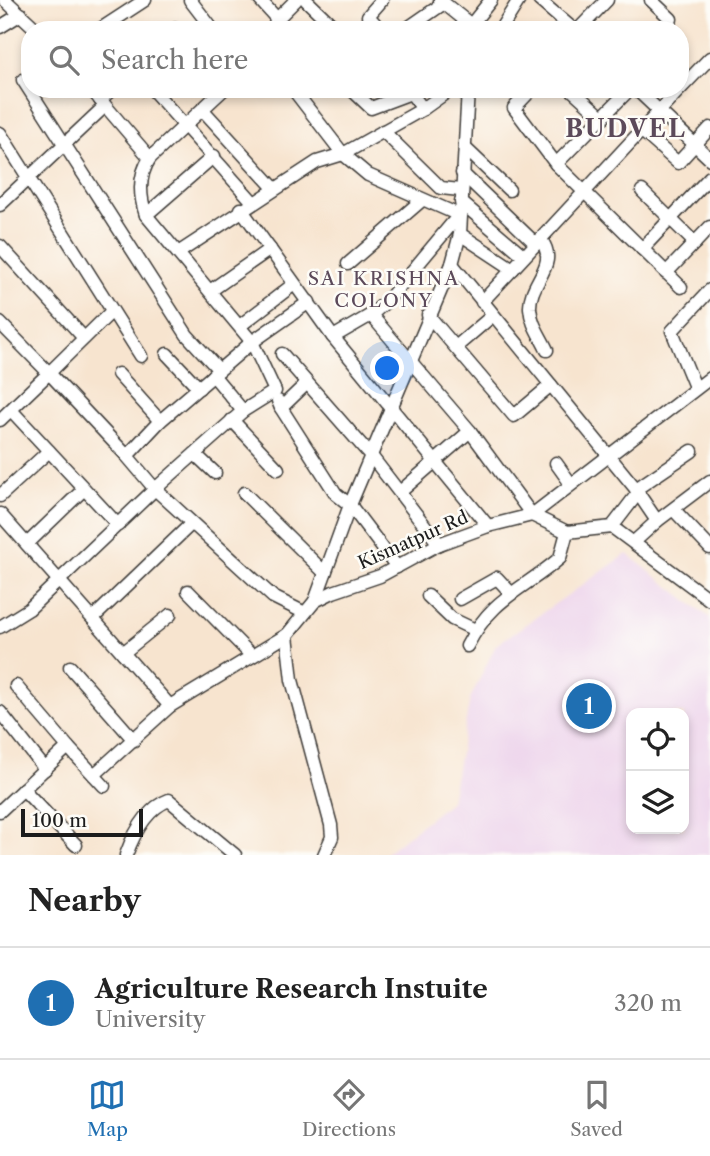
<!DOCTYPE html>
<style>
body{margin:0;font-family:"Libre Caslon Text",serif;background:#f6f6f6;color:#222}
.controls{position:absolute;right:21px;bottom:21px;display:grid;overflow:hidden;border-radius:14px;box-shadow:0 4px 10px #0003}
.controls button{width:63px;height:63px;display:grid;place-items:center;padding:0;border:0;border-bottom:2px solid #e0e0e0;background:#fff;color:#222;font:35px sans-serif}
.scale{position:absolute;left:21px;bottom:18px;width:122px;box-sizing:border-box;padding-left:7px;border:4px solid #1c1c1c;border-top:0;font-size:19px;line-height:24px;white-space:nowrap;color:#1c1c1c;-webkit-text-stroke:5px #fdfcf7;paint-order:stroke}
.you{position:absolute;left:388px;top:369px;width:24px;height:24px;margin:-18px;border:5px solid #fff;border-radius:50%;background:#1a73e8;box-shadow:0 0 0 10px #1a73e833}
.badge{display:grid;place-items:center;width:46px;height:46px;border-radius:50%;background:#1f6fb2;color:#fff;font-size:23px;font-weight:700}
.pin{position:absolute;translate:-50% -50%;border:4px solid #fff;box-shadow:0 2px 7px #0006}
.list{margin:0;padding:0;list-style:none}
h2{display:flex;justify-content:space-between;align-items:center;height:91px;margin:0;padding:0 28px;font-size:30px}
h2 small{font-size:23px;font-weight:400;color:#767676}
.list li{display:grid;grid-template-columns:46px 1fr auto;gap:21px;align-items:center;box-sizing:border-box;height:112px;padding:0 28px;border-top:2px solid #e0e0e0}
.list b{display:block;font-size:26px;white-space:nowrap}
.list p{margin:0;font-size:23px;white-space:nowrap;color:#767676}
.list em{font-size:23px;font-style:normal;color:#767676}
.icon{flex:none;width:38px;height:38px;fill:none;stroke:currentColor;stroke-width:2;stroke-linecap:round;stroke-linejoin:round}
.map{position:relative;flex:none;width:710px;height:855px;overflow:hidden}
.search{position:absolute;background:#fff;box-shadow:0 4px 10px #0003;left:21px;right:21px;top:21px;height:77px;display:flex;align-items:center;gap:18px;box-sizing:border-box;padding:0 24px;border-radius:28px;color:#767676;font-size:26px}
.sheet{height:203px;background:#fff}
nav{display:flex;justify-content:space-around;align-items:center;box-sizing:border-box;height:98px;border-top:2px solid #e0e0e0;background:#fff;font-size:19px;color:#767676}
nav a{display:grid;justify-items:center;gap:4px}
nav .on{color:#1f6fb2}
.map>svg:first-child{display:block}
.built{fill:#ecd1eb;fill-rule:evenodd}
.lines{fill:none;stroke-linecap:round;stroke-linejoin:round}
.minor-casing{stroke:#3d3a37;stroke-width:15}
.minor{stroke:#fff;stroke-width:12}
.labels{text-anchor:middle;stroke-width:5;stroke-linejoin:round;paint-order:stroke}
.street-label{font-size:18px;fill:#1c1c1c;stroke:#fdfcf7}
.neighbourhood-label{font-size:19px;letter-spacing:2px;fill:#5c4a5a;stroke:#fdfcf7}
.district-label{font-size:24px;font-weight:bold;letter-spacing:2px;fill:#5c4a5a;stroke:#fdfcf7}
</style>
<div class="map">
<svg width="710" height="855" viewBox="0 0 710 855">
<rect width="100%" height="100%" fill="#fdfcf7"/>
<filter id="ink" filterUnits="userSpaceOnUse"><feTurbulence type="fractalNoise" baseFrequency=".0143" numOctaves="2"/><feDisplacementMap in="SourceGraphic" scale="14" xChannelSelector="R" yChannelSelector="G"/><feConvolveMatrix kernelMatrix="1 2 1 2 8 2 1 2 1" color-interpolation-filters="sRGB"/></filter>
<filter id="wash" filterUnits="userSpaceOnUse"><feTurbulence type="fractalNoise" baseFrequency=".00686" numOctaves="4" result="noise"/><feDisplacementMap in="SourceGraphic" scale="28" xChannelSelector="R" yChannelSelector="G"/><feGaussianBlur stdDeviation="1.57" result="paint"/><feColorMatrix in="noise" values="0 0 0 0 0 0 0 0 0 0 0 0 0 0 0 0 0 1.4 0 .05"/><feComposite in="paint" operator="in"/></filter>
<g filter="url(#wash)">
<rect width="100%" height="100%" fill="#f7e4cf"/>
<path class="built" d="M627,554l83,64v237h-326l67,-54 19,-102 26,-54zM631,713h53v116h-53z"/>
</g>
<g filter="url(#ink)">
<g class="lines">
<g class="minor-casing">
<g id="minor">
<polyline points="5,0 37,30"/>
<polyline points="190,0 213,30"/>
<polyline points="260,0 277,19"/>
<polyline points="306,0 337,30"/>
<polyline points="440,0 471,25 491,0"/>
<polyline points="539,0 574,30"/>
<polyline points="651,0 671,19"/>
<polyline points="0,27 21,14"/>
<polyline points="99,30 145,0"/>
<polyline points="174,30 175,29"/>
<polyline points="272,30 277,19 296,0"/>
<polyline points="381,30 368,16 382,0"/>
<polyline points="405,30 444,3"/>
<polyline points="500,30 519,0"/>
<polyline points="578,30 607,0"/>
<polyline points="23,80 187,335 219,370"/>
<polyline points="91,89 150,158"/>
<polyline points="152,89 253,202"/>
<path d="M224,89l-74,69c-12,18 -11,37 -4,57l106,127 57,-40"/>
<polyline points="351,89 371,108 411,93 423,109"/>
<polyline points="532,89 514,108 556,164 681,287"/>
<polyline points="571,89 603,118"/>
<polyline points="636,89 710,159"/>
<polyline points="680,89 710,58"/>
<polyline points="100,100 112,89"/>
<polyline points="203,110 274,188"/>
<polyline points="383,131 441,188 460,190"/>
<polyline points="642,131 678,163 710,128"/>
<polyline points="0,133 141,356"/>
<polyline points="465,148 509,190"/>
<polyline points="556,164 630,89"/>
<polyline points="462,173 536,244"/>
<polyline points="642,191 695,243"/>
<polyline points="461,202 524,256"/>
<polyline points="0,205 105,106"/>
<polyline points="241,209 333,337 488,526"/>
<polyline points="146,215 214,156"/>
<polyline points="460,234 513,269"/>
<path d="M541,240c19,25 -12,41 -11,68 1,16 10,27 17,42"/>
<polyline points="0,246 84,338"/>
<polyline points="642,249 710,177"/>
<polyline points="178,253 317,162 343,154 293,89"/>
<polyline points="348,264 422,200"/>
<polyline points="452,264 636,489"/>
<polyline points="666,273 710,227"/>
<polyline points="210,291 270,249"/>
<polyline points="482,302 680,89"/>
<polyline points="112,311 49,373 127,456"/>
<polyline points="371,315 470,431 532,515 567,532 612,527 710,600"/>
<polyline points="428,315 514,416 551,385"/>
<polyline points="0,323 49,373 0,420"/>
<polyline points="241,325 294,284"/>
<polyline points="333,337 371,315 389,299 459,215 368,175 343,154 423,109 451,89"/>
<polygon points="252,342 275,391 243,411 155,489 127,456 160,421"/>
<polyline points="457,346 492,316"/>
<polyline points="167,354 199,388"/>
<polyline points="282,354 372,457 439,544"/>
<polyline points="118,374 160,421"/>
<polyline points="213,375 243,411"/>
<polyline points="695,387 672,331 710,290"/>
<polyline points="278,401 281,408 307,383"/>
<polyline points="281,408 336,494 350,505 397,567"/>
<polyline points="11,410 118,525"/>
<polyline points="232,420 278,469"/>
<polyline points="692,451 636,489 638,493 657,521 710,481"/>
<polyline points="195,454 215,473"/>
<polyline points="556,463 571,484"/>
<polyline points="400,492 470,431"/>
<polyline points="244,493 325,573"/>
<polyline points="0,496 49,451"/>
<polyline points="674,510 710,548"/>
<polyline points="0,514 170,706"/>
<polyline points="612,527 638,493"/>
<polyline points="634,542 657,521"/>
<polyline points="27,544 84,489"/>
<polyline points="188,591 252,656"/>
<polyline points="428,596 452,619 475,630"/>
<polyline points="460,599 497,578 510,592"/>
<polyline points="315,601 350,505 452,264 460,234 468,89"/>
<polyline points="93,618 191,524"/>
<polyline points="0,627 29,609 155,489 273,597 303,612"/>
<path d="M467,646c25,-49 56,-56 93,-88l7,-26"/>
<polyline points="123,653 170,615"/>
<polyline points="70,667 134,740"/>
<polyline points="0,712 45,769"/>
<polyline points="68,747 104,786"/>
<polyline points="94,775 170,706 287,635"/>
<polyline points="23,789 76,845"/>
<polyline points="0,811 68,747 16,686"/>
<path d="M126,855c8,-22 21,-47 43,-55l66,55"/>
<polyline points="324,855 332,837 331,825 292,680 287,635 315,601 333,592 380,576 439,544 488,526 532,515 710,378"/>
</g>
</g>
<use href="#minor" class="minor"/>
</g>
</g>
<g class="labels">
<g class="street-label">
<text transform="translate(413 540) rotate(-24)" y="6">Kismatpur Rd</text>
</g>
<g class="neighbourhood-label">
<text x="384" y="285">SAI KRISHNA<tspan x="384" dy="22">COLONY</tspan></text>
</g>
<g class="district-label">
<text x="626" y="137">BUDVEL</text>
</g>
</g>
</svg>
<div class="controls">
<button><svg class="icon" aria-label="locate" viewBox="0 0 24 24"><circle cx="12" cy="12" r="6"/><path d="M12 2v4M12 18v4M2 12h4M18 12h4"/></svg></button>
<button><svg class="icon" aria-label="layers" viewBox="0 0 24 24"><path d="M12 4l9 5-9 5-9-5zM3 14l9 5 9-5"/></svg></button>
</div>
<div class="scale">100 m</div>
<div class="you"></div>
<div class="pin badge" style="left:589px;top:706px">1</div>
<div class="search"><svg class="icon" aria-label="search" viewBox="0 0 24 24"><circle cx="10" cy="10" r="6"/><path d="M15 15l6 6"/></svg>Search here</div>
</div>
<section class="sheet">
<h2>Nearby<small></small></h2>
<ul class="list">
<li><span class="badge">1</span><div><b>Agriculture Research Instuite</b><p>University</p></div><em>320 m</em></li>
</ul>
</section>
<nav>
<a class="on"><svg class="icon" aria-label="map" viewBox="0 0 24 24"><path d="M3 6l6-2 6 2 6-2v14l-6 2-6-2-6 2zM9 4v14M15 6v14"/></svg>Map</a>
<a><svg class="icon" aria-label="directions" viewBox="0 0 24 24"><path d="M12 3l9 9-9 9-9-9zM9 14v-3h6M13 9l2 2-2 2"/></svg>Directions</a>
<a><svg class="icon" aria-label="saved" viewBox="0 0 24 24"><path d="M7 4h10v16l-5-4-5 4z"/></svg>Saved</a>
</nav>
